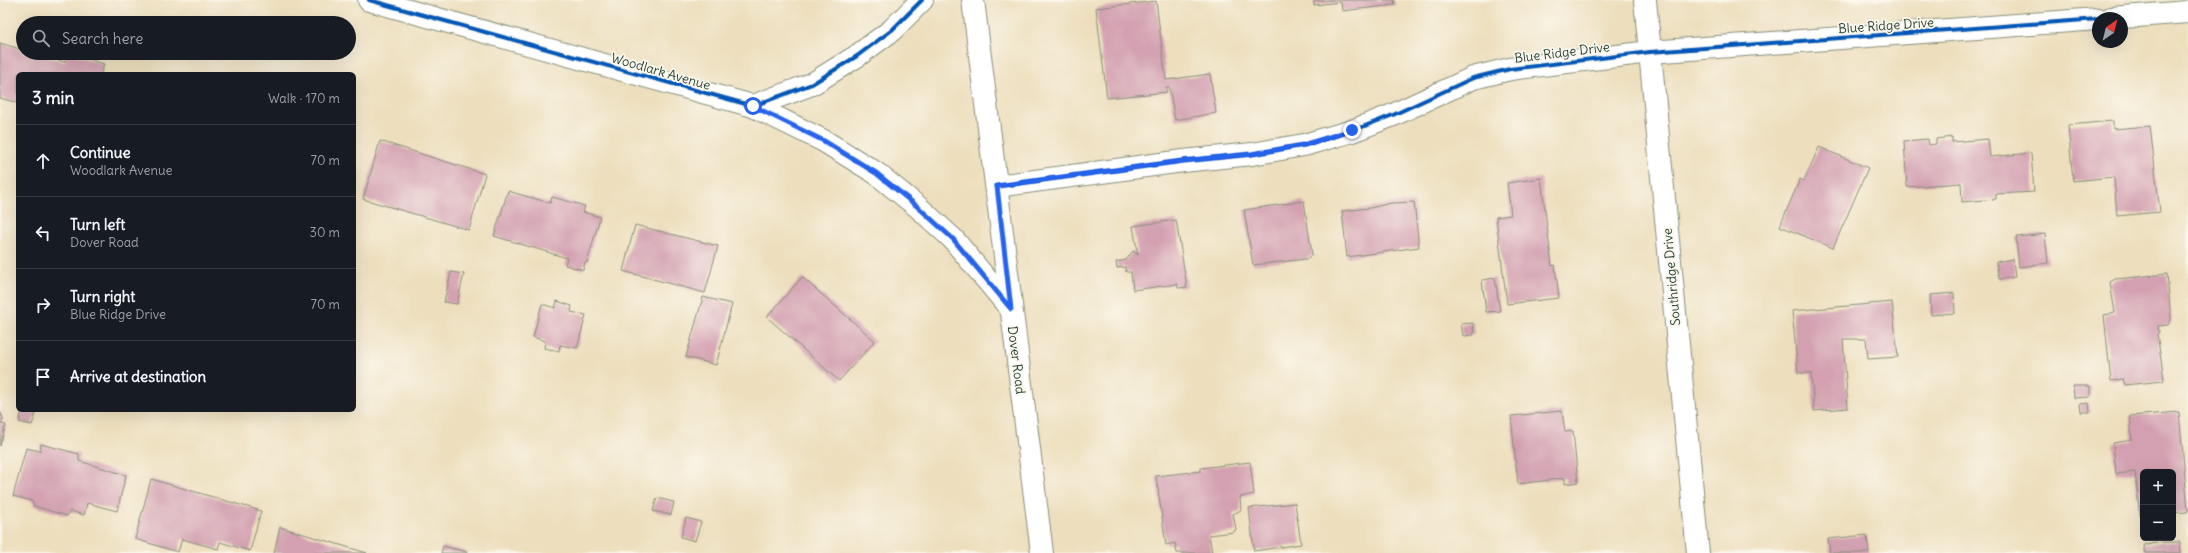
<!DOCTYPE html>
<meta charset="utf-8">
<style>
body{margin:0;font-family:Delius,sans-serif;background:#242831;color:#f1f3f6}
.controls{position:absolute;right:12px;bottom:12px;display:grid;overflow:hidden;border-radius:6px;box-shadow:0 4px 16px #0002}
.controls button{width:36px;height:36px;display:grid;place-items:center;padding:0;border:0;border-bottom:1px solid #363941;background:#171b24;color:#f1f3f6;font:20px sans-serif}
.compass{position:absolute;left:2092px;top:12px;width:36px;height:36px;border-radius:50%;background:#171b24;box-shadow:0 4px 16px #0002;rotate:35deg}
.stop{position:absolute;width:12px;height:12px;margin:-9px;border:3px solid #2563eb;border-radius:50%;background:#fff}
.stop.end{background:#2563eb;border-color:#fff;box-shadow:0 1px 4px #0008}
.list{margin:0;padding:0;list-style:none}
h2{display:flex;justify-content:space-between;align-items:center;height:52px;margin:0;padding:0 16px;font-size:17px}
h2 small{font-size:13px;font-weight:400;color:#9ea1a6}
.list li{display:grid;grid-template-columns:26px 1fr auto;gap:12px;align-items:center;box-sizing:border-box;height:72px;padding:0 16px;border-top:1px solid #363941}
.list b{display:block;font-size:15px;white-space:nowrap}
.list p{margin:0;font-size:13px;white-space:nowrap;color:#9ea1a6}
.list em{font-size:13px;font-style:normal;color:#9ea1a6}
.icon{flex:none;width:22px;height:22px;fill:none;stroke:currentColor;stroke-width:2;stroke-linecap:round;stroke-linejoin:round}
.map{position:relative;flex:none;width:2188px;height:553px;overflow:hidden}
.search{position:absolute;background:#171b24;box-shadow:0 4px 16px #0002;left:16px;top:16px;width:340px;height:44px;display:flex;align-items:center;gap:10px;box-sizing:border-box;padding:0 14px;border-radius:22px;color:#9ea1a6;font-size:15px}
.panel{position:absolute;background:#171b24;box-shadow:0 4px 16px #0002;left:16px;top:72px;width:340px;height:340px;border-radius:6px}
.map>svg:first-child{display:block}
.building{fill:#d3a0b1}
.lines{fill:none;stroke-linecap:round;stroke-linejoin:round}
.street-casing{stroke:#868e79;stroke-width:24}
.street{stroke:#fff;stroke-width:22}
.cycleway-casing{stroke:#fbf7ec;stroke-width:6}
.cycleway{stroke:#0057b8;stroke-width:4}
.route{stroke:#2563eb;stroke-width:5}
.labels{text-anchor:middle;stroke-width:3.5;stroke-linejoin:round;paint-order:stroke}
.street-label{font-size:13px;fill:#1f3d34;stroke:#fbf7ec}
</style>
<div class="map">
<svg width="2188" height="553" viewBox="0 0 2188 553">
<rect width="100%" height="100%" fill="#fbf7ec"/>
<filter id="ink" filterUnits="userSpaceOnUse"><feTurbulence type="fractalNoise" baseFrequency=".025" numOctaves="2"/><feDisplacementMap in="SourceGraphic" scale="8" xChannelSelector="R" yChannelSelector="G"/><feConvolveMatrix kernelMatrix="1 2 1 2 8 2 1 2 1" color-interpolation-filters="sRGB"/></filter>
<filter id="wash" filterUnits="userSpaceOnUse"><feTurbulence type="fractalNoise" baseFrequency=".012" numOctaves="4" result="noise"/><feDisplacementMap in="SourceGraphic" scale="16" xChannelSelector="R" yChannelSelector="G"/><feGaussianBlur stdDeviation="0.9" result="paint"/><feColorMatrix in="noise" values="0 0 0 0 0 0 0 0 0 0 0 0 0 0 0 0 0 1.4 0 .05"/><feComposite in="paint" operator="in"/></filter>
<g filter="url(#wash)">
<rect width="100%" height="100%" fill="#eddfbe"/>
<g id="blocks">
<g class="building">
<polygon points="1314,0 1394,0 1395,5 1342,11 1341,2 1314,5"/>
<polygon points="1156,1 1166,80 1210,74 1216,113 1175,120 1169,87 1166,87 1167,92 1107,98 1096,8"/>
<polygon points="0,43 23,50 23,53 34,53 65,62 68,53 104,64 101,74 18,74 18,103 0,98"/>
<polygon points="2113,121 2113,129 2150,126 2160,212 2117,216 2114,177 2073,181 2068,125"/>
<polygon points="1952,137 1952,142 1988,139 1990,157 2031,153 2034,192 1996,194 1996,199 1962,202 1961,183 1907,187 1904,141 1928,139 1929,145 1936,144 1936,139"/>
<polygon points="380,141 485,174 469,230 363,199"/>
<polygon points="1819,147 1868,168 1833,248 1780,226 1800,179 1804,181"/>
<polygon points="1541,178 1552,266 1555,265 1559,298 1507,304 1496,217 1511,215 1507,183"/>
<polygon points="508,191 550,203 552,197 585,206 583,212 600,217 587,263 585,262 583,270 565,265 567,258 494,236"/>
<polygon points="1304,201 1312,255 1306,259 1253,265 1244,210"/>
<polygon points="1414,202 1419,247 1347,257 1342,211 1370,208 1391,203"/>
<polygon points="1176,220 1187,287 1178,288 1177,284 1133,290 1131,272 1126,272 1125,267 1117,268 1116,262 1126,260 1133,251 1138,255 1133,226"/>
<polygon points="635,225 718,246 705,293 623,271"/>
<polygon points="2045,234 2048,263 2019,267 2016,237"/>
<polygon points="2013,259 2015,277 1999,279 1996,262"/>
<polygon points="451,272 464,274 457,304 444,302"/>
<polygon points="2167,274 2171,320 2168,325 2158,326 2159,332 2157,334 2164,379 2163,381 2125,385 2123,379 2111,381 2104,315 2115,313 2110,282 2115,279"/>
<polygon points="802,277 875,341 839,381 767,317"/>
<polygon points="1495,278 1500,311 1486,312 1482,280"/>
<polygon points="1954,293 1955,313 1931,315 1930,295"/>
<polygon points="703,297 732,304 716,365 686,357"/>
<polygon points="557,301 572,306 571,312 586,315 577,348 560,345 559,351 544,348 545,341 533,337 542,304 555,308"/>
<polygon points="1892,302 1898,357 1868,359 1866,339 1843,339 1848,408 1814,411 1811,373 1798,373 1792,311"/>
<polygon points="1473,323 1474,335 1463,336 1461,324"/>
<polygon points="2073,386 2090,386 2090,397 2074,398"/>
<polygon points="2089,403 2090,412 2081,412 2080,404"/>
<polygon points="22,410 37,410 32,425 19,422"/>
<polygon points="0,411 3,419 1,424 6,425 0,446"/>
<polygon points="1562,411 1565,432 1573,431 1578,482 1565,484 1565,478 1518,484 1511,416"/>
<polygon points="2179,412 2188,510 2187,512 2173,513 2173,472 2143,472 2143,516 2140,516 2135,472 2116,474 2113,443 2132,440 2130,416"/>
<polygon points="41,444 79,454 79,461 126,475 117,511 87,503 84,515 70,511 67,516 34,506 32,501 13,496 26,448 40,451"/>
<polygon points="1250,462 1254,494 1240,497 1241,510 1233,514 1236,529 1234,532 1209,535 1212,553 1177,553 1175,543 1166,545 1156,476 1201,471 1201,468"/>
<polygon points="151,479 261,511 250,551 220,542 218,549 182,539 178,552 135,539"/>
<polygon points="657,498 674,502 671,515 653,511"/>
<polygon points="1295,503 1301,544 1254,551 1249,508"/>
<polygon points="686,518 701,522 695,541 681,537"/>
<polygon points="280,527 367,553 274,553"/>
<polygon points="1867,535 1869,553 1830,553 1828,539"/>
<polygon points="2161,542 2180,542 2181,553 2145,553 2143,546 2145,544 2147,545"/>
<polygon points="443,546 467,552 467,553 441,553"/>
</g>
</g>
</g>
<g filter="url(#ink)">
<use href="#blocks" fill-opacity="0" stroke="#868e79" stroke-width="1"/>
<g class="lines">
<g class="street-casing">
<g id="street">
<polyline points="369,0 753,106 812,84 857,56 892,30 922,0"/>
<polyline points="973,0 1042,553"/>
<polyline points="1645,0 1698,553"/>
<polyline points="2111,18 2188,12"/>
<polyline points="753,106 824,141 876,173 918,207 953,239 1011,309"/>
<polyline points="997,186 1183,161 1252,154 1304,145 1352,131 1393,115 1473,78 1510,69 1650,52 2098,19"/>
</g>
</g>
<use href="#street" class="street"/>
<g class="cycleway-casing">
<g id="cycleway">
<polyline points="369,0 753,106 812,84 857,56 892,30 922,0"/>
<polyline points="997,186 1183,161 1252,154 1304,145 1352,131 1393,115 1473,78 1510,69 1650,52 2098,19"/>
</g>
</g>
<use href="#cycleway" class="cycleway"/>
</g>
</g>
<g class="lines" filter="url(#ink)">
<polyline class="route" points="753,106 824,141 876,173 918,207 953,239 1011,309 997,186 1183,161 1252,154 1304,145 1352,130"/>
</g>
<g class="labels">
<g class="street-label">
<text transform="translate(1886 25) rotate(-4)" y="5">Blue Ridge Drive</text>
<text transform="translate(1562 52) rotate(-7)" y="5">Blue Ridge Drive</text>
<text transform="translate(661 71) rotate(16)" y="5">Woodlark Avenue</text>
<text transform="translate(1671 277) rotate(-95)" y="5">Southridge Drive</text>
<text transform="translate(1017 360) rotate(83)" y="5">Dover Road</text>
</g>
</g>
</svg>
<div class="controls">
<button>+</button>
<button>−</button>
</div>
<svg class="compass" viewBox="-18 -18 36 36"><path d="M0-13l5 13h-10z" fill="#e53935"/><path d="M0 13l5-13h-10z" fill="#9ea1a6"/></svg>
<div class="stop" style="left:753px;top:106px"></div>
<div class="stop end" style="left:1352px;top:130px"></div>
<div class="search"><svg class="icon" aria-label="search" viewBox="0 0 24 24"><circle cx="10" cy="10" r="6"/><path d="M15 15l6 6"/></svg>Search here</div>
<section class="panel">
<h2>3 min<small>Walk · 170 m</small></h2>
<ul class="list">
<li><svg class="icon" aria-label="ahead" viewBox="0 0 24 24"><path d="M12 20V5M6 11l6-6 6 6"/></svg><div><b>Continue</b><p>Woodlark Avenue</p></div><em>70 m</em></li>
<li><svg class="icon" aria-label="left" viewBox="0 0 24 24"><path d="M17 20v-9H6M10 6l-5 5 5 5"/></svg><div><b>Turn left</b><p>Dover Road</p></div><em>30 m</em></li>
<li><svg class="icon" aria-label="right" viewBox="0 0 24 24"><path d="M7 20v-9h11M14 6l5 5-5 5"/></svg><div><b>Turn right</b><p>Blue Ridge Drive</p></div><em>70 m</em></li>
<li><svg class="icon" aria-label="arrive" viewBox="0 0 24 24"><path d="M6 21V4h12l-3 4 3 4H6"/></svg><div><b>Arrive at destination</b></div></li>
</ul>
</section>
</div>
